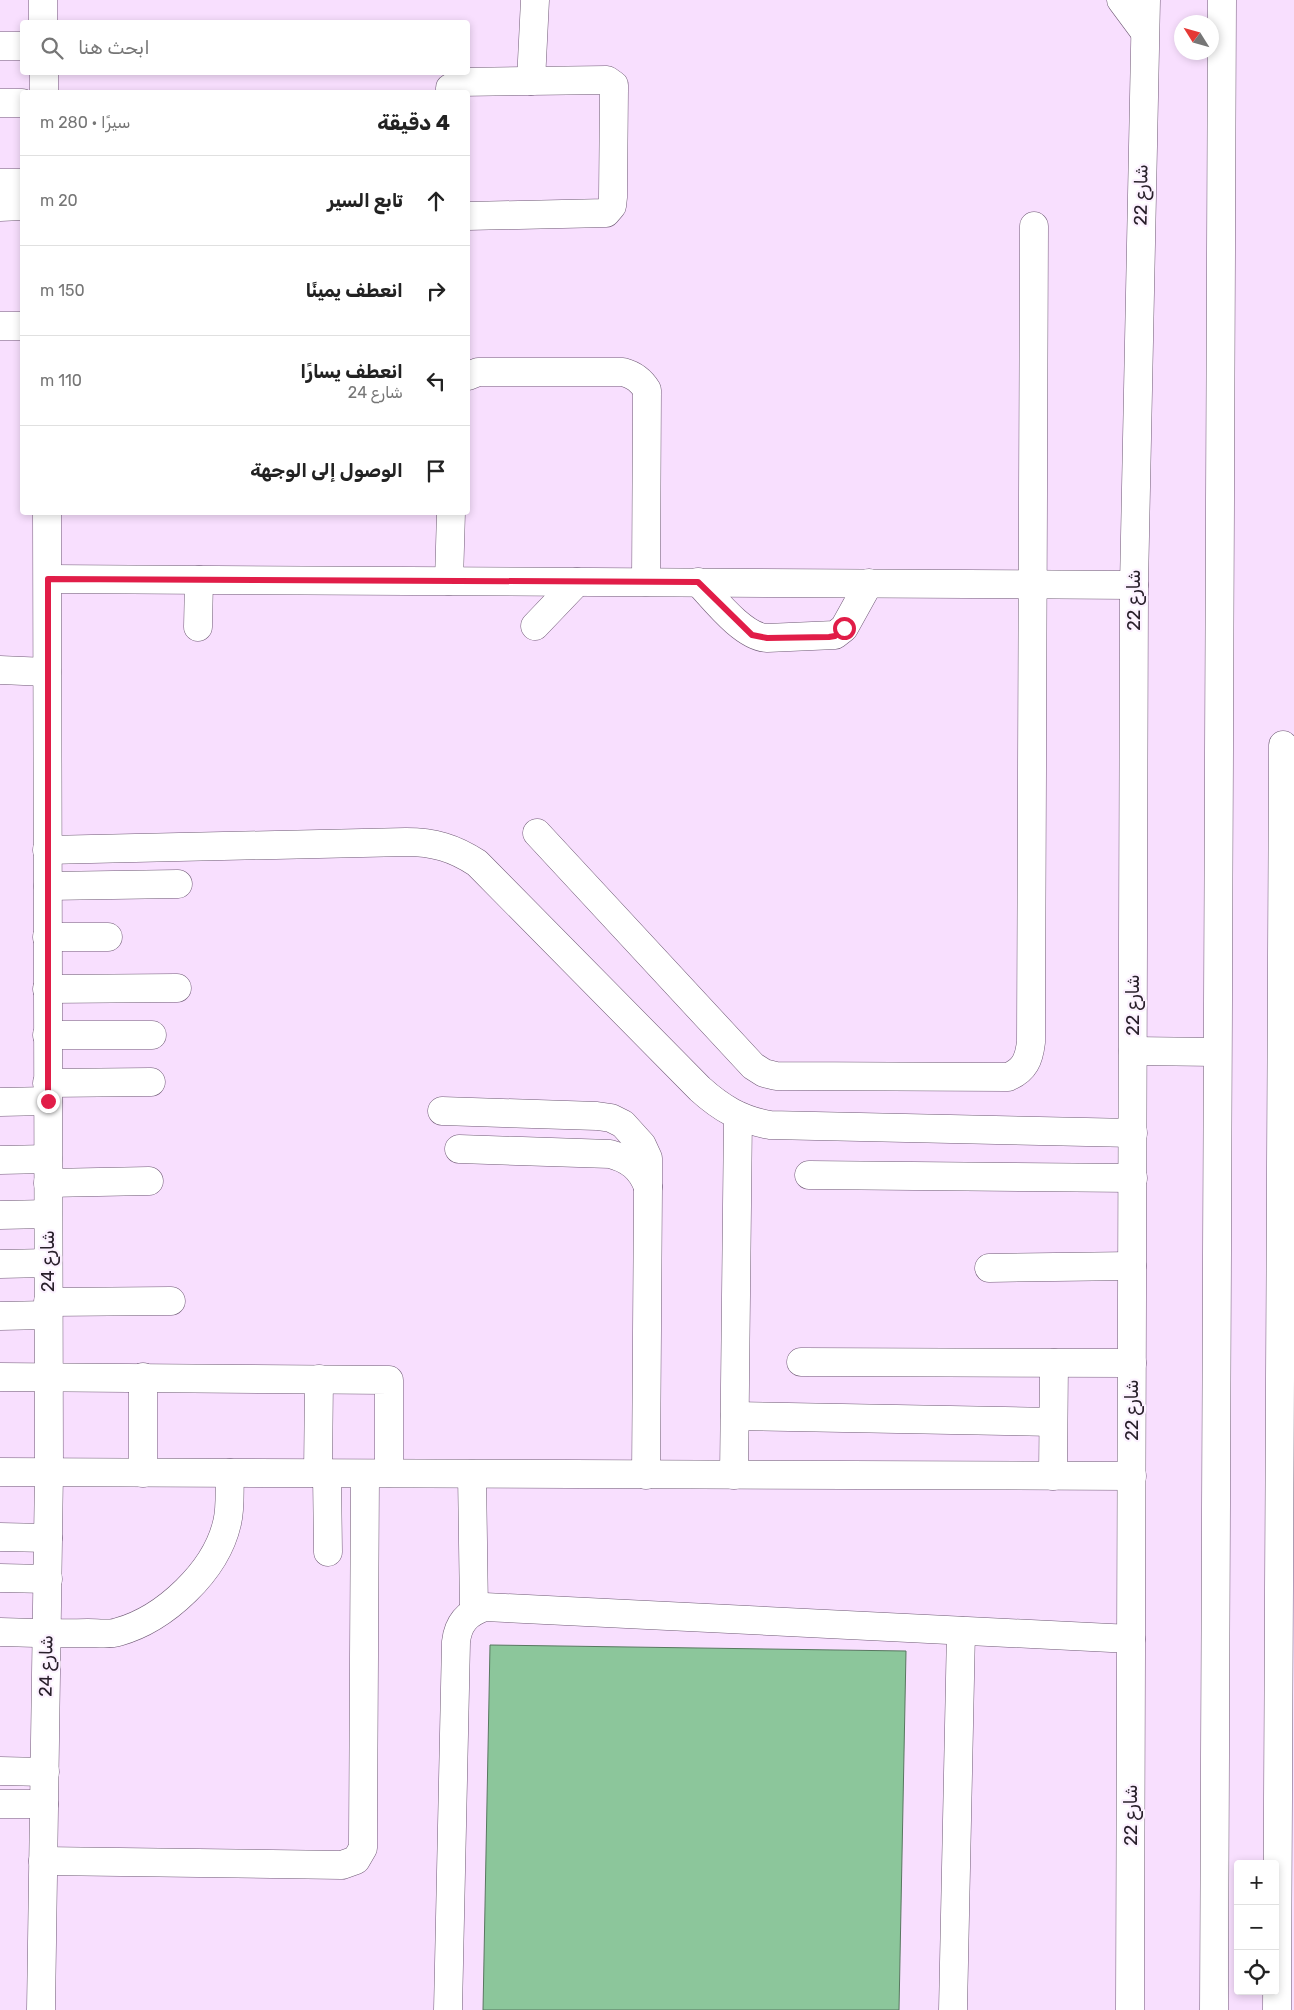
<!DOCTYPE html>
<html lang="ar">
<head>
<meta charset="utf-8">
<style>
  body { margin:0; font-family:Rubik,"Noto Sans Arabic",sans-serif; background:#f2f2f2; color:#222; direction:rtl }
  .controls { position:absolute; right:15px; bottom:15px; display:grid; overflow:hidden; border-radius:5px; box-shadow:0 2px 8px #0003 }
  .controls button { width:45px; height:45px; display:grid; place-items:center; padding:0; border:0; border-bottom:1px solid #e0e0e0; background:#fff; color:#222; font:25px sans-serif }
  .compass { position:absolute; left:1174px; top:15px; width:45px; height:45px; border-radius:50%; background:#fff; box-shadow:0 2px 8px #0003; rotate:307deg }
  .stop { position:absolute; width:15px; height:15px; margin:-11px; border:4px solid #e11d48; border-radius:50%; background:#fff }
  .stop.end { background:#e11d48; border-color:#fff; box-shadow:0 1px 5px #0008 }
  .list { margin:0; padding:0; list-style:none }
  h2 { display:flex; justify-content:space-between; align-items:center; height:65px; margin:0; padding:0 20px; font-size:21px }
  h2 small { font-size:16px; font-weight:400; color:#767676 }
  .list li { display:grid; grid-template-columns:32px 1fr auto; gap:15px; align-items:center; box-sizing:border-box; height:90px; padding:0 20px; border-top:1px solid #e0e0e0 }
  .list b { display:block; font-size:19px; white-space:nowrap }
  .list p { margin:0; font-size:16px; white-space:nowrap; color:#767676 }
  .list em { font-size:16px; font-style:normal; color:#767676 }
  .icon { flex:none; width:28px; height:28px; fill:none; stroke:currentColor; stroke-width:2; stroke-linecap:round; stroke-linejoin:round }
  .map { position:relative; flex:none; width:1294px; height:2010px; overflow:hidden; direction:ltr }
  .search { position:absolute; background:#fff; box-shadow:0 2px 8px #0003; left:20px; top:20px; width:450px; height:55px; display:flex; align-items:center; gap:12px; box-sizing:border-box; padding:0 18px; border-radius:5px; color:#767676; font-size:19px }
  .panel { position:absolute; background:#fff; box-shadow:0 2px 8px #0003; left:20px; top:90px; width:450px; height:425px; border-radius:5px; direction:rtl }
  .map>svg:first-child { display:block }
  .building { fill:#8cc69b; stroke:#587760 }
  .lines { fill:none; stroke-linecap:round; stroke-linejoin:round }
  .minor-casing { stroke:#6f5a75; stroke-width:29 }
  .minor { stroke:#fff; stroke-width:28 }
  .route { stroke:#e11d48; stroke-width:6 }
  .labels { text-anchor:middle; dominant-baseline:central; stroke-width:4.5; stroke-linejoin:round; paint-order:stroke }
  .street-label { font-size:18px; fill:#29202b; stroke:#fcf2ff }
</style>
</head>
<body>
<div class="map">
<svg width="1294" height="2010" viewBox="0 0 1294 2010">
  <rect width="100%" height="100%" fill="#f8dffe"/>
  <path class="building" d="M490,1645L906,1651L899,2010H483Z"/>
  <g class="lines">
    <defs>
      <g id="minor">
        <path d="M43,0V22"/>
        <path d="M1121,0L1144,31"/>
        <path d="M0,46H22"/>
        <path d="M44,72V92"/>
        <path d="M531,81L535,0"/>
        <path d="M450,92V88L460,82L607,80L614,85V89L613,197L612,206L606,213L468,216"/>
        <path d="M0,103H22"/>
        <path d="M0,183H22"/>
        <path d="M0,207L22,206"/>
        <path d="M0,326H22"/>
        <path d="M468,376L478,372H623C634,375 641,380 647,390L646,582"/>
        <path d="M48,579L1134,585"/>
        <path d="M449,581L451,512"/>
        <path d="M698,582C714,599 743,637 767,638L835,635L844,628L869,583"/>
        <path d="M535,626L577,582"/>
        <path d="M198,627L199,580"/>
        <path d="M0,670L47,672"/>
        <path d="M537,833L753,1066L764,1073L776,1076L1008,1077C1025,1070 1029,1059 1031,1042L1034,226"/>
        <path d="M47,850L406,842C434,842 454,848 477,863L700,1089C721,1108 741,1120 770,1125L1133,1133"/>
        <path d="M48,886L178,884"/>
        <path d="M47,937H108"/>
        <path d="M47,989L177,988"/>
        <path d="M47,1035H152"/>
        <path d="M1133,1051L1217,1052"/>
        <path d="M47,1083L151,1082"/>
        <path d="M0,1102L48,1101"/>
        <path d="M442,1111L597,1116L611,1118L623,1124L642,1145L648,1158V1187L646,1475"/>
        <path d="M459,1149L610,1154C629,1159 641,1168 648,1187"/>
        <path d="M0,1160L48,1159"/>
        <path d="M809,1175L1133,1178"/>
        <path d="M48,1183L149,1181"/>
        <path d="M0,1215L48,1214"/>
        <path d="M0,1264L48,1263"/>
        <path d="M989,1268L1132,1266"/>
        <path d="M48,1302L171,1301"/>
        <path d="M0,1316L48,1315"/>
        <path d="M801,1362L1132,1363"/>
        <path d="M0,1377L389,1380V1473"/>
        <path d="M143,1377V1473"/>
        <path d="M735,1416L1053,1422"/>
        <path d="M0,1472L1132,1476"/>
        <path d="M318,1474L319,1379"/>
        <path d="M327,1474L328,1552"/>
        <path d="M472,1474L474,1611"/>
        <path d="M734,1475L738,1116"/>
        <path d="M1053,1476L1054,1363"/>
        <path d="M0,1537L48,1538"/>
        <path d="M0,1578L48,1579"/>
        <path d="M0,1632C29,1633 58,1634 88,1633C97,1633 109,1635 118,1632C165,1619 216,1571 227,1523C231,1508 229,1489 230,1473"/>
        <path d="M0,1771L45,1772"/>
        <path d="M0,1804H44"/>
        <path d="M43,1861L342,1865L356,1860L363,1848V1841L365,1474"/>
        <path d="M41,2010L49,1472L47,512"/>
        <path d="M448,2010L456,1642C458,1623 467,1613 485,1607L1131,1639"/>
        <path d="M953,2010L961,1631"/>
        <path d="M1130,2010L1134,585L1146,0"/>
        <path d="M1214,2010L1222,0"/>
        <path d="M1277,2010L1283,745"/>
      </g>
    </defs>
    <use href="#minor" class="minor-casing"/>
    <use href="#minor" class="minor"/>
  </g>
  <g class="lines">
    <path class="route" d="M48,1101V579L698,582L752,635L767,638L829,637L835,636L844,628"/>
  </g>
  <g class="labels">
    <g class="street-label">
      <text transform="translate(1141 195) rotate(-89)">شارع 22</text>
      <text transform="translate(1134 600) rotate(-90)">شارع 22</text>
      <text transform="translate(1133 1005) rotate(-90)">شارع 22</text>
      <text transform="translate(48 1261) rotate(-90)">شارع 24</text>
      <text transform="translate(1132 1410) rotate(-90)">شارع 22</text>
      <text transform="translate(46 1666) rotate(-89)">شارع 24</text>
      <text transform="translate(1131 1815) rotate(-90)">شارع 22</text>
    </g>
  </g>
</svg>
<div class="controls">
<button>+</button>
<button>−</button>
<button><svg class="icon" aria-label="locate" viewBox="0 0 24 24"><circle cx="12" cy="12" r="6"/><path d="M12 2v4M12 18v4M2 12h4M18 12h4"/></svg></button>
</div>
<svg class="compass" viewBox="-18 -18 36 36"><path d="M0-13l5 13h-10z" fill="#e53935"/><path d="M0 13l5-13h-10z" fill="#767676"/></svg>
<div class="stop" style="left:844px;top:628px"></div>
<div class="stop end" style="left:48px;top:1101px"></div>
<div class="search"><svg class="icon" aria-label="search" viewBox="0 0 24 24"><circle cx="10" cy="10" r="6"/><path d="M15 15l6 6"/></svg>ابحث هنا</div>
<section class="panel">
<h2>4 دقيقة<small>سيرًا · 280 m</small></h2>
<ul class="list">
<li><svg class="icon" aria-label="ahead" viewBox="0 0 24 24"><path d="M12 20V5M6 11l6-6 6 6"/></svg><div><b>تابع السير</b></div><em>20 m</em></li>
<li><svg class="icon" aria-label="right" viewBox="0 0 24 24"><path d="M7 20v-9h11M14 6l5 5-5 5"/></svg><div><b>انعطف يمينًا</b></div><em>150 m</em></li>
<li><svg class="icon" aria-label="left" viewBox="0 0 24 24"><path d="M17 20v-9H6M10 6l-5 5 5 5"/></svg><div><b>انعطف يسارًا</b><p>شارع 24</p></div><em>110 m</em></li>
<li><svg class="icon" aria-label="arrive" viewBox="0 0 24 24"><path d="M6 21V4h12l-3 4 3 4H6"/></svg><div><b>الوصول إلى الوجهة</b></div></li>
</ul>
</section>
</div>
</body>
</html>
